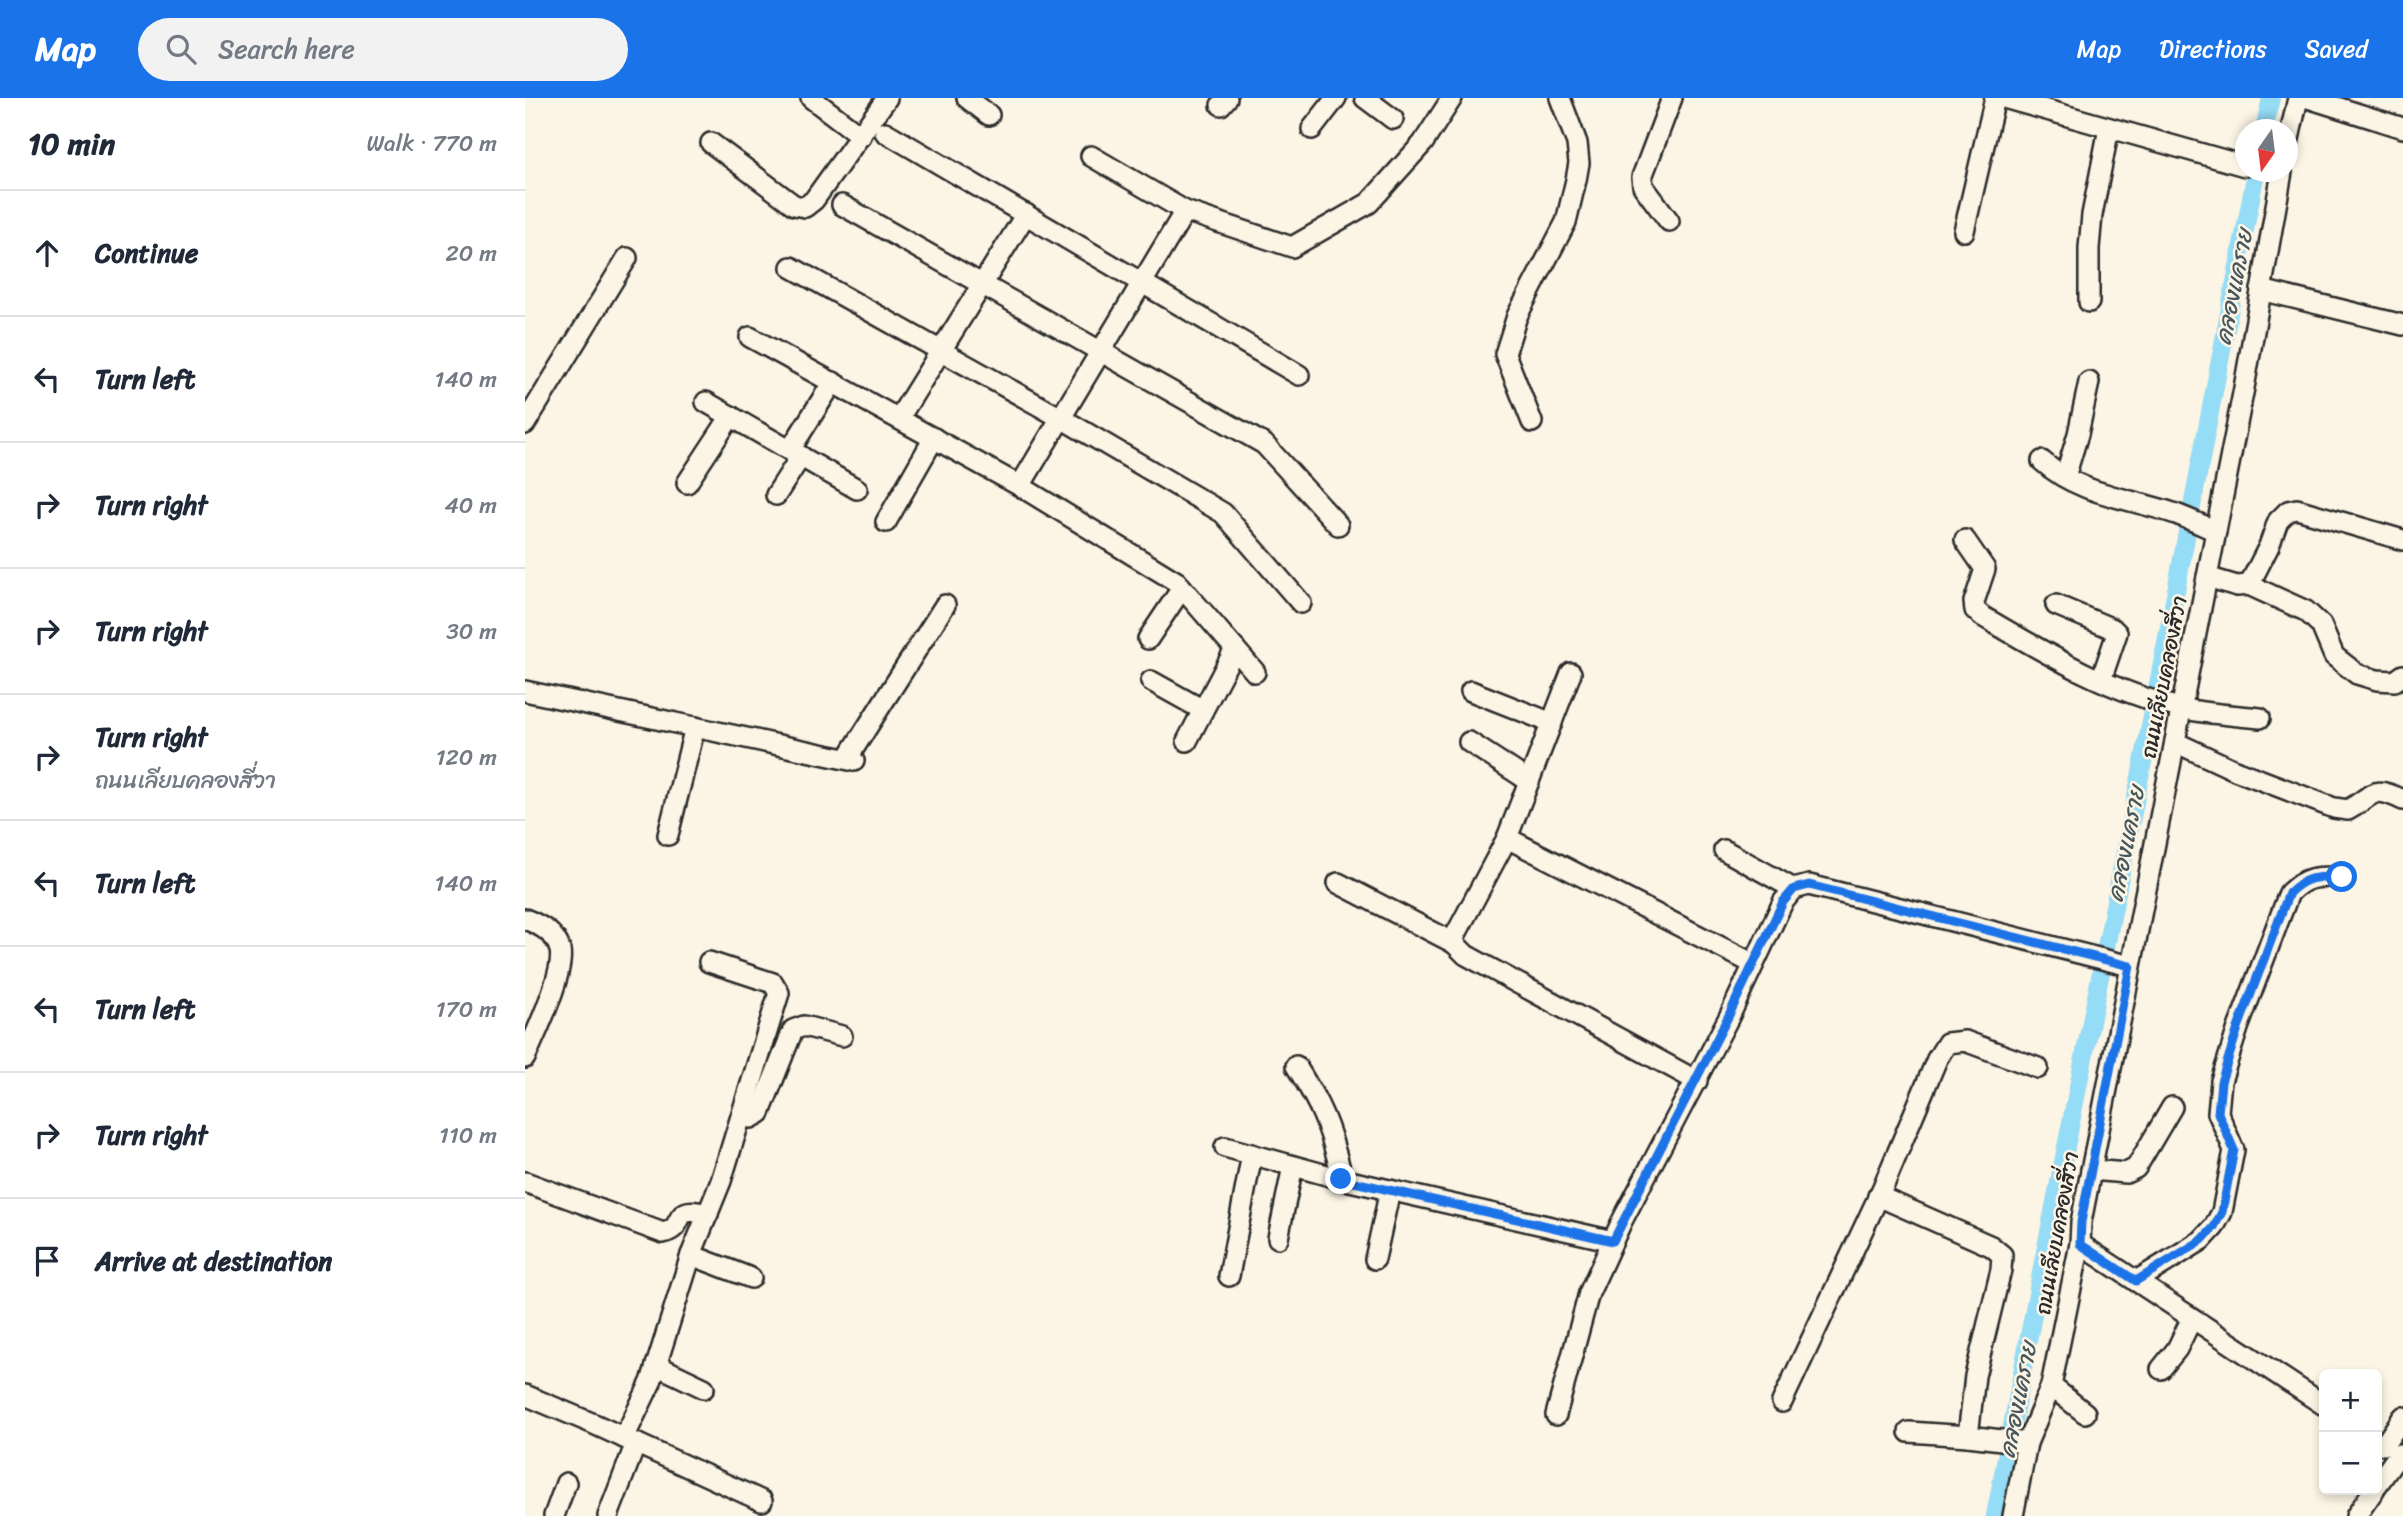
<!DOCTYPE html>
<html lang="en">
<head>
<meta charset="utf-8">
<style>
  body { margin:0; font-family:Sriracha,"Playpen Sans Thai",sans-serif; background:#f2f2f3; color:#1f2937 }
  .controls { position:absolute; right:21px; bottom:21px; display:grid; overflow:hidden; border-radius:10px; box-shadow:0 4px 10px #0003 }
  .controls button { width:63px; height:63px; display:grid; place-items:center; padding:0; border:0; border-bottom:2px solid #e0e1e3; background:#fff; color:#1f2937; font:35px sans-serif }
  .compass { position:absolute; left:1710px; top:21px; width:63px; height:63px; border-radius:50%; background:#fff; box-shadow:0 4px 10px #0003; rotate:194deg }
  .stop { position:absolute; width:21px; height:21px; margin:-16px; border:5px solid #1a73e8; border-radius:50%; background:#fff }
  .stop.end { background:#1a73e8; border-color:#fff; box-shadow:0 2px 7px #0008 }
  .list { margin:0; padding:0; list-style:none }
  h2 { display:flex; justify-content:space-between; align-items:center; height:91px; margin:0; padding:0 28px; font-size:30px }
  h2 small { font-size:23px; font-weight:400; color:#747a83 }
  .list li { display:grid; grid-template-columns:46px 1fr auto; gap:21px; align-items:center; box-sizing:border-box; height:126px; padding:0 28px; border-top:2px solid #e0e1e3 }
  .list b { display:block; font-size:26px; white-space:nowrap }
  .list p { margin:0; font-size:23px; white-space:nowrap; color:#747a83 }
  .list em { font-size:23px; font-style:normal; color:#747a83 }
  .icon { flex:none; width:38px; height:38px; fill:none; stroke:currentColor; stroke-width:2; stroke-linecap:round; stroke-linejoin:round }
  .map { position:relative; flex:none; width:1878px; height:1418px; overflow:hidden }
  header { display:flex; align-items:center; gap:42px; box-sizing:border-box; height:98px; padding:0 35px; background:#1a73e8; color:#fff }
  header strong { font-size:33px }
  nav { display:flex; gap:38px; margin-inline-start:auto; font-size:24px }
  .search { width:490px; height:63px; background:#f2f2f3; display:flex; align-items:center; gap:18px; box-sizing:border-box; padding:0 24px; border-radius:38px; color:#747a83; font-size:26px }
  main { display:flex }
  aside { flex:1; background:#fff }
  .map>svg:first-child { display:block }
  .lines { fill:none; stroke-linecap:round; stroke-linejoin:round }
  .canal { stroke:#95dcf6; stroke-width:18 }
  .minor-casing { stroke:#2b2b2b; stroke-width:24 }
  .minor { stroke:#fcf5e5; stroke-width:19 }
  .route { stroke:#1a73e8; stroke-width:9 }
  .labels { text-anchor:middle; dominant-baseline:central; stroke-width:5; stroke-linejoin:round; paint-order:stroke }
  .street-label { font-size:21px; fill:#2b2b2b; stroke:#fcf5e5 }
  .water-label { font-size:23px; font-style:italic; fill:#46575e; stroke:#fcf5e5 }
</style>
</head>
<body>
<header>
<strong>Map</strong>
<div class="search"><svg class="icon" aria-label="search" viewBox="0 0 24 24"><circle cx="10" cy="10" r="6"/><path d="M15 15l6 6"/></svg>Search here</div>
<nav><a>Map</a><a>Directions</a><a>Saved</a></nav>
</header>
<main>
<aside>
<h2>10 min<small>Walk · 770 m</small></h2>
<ul class="list">
<li><svg class="icon" aria-label="ahead" viewBox="0 0 24 24"><path d="M12 20V5M6 11l6-6 6 6"/></svg><div><b>Continue</b></div><em>20 m</em></li>
<li><svg class="icon" aria-label="left" viewBox="0 0 24 24"><path d="M17 20v-9H6M10 6l-5 5 5 5"/></svg><div><b>Turn left</b></div><em>140 m</em></li>
<li><svg class="icon" aria-label="right" viewBox="0 0 24 24"><path d="M7 20v-9h11M14 6l5 5-5 5"/></svg><div><b>Turn right</b></div><em>40 m</em></li>
<li><svg class="icon" aria-label="right" viewBox="0 0 24 24"><path d="M7 20v-9h11M14 6l5 5-5 5"/></svg><div><b>Turn right</b></div><em>30 m</em></li>
<li><svg class="icon" aria-label="right" viewBox="0 0 24 24"><path d="M7 20v-9h11M14 6l5 5-5 5"/></svg><div><b>Turn right</b><p>ถนนเลียบคลองสี่วา</p></div><em>120 m</em></li>
<li><svg class="icon" aria-label="left" viewBox="0 0 24 24"><path d="M17 20v-9H6M10 6l-5 5 5 5"/></svg><div><b>Turn left</b></div><em>140 m</em></li>
<li><svg class="icon" aria-label="left" viewBox="0 0 24 24"><path d="M17 20v-9H6M10 6l-5 5 5 5"/></svg><div><b>Turn left</b></div><em>170 m</em></li>
<li><svg class="icon" aria-label="right" viewBox="0 0 24 24"><path d="M7 20v-9h11M14 6l5 5-5 5"/></svg><div><b>Turn right</b></div><em>110 m</em></li>
<li><svg class="icon" aria-label="arrive" viewBox="0 0 24 24"><path d="M6 21V4h12l-3 4 3 4H6"/></svg><div><b>Arrive at destination</b></div></li>
</ul>
</aside>
<div class="map">
<svg width="1878" height="1418" viewBox="0 0 1878 1418">
  <rect width="100%" height="100%" fill="#fcf5e5"/>
  <filter id="ink" filterUnits="userSpaceOnUse"><feTurbulence type="fractalNoise" baseFrequency=".0143" numOctaves="2"/><feDisplacementMap in="SourceGraphic" scale="14" xChannelSelector="R" yChannelSelector="G"/><feConvolveMatrix kernelMatrix="1 2 1 2 8 2 1 2 1" color-interpolation-filters="sRGB"/></filter>
  <g filter="url(#ink)">
    <g class="lines">
      <g class="canal">
        <path d="M1739,32L1746,0"/>
        <path d="M1470,1418L1518,1164L1620,654L1731,74"/>
      </g>
      <defs>
        <g id="minor">
          <path d="M286,0L336,38"/>
          <path d="M442,0L464,17"/>
          <path d="M840,0L868,21"/>
          <path d="M1479,0L1720,68"/>
          <path d="M1783,0L1878,30"/>
          <path d="M696,7L702,0"/>
          <path d="M787,31L811,0"/>
          <path d="M360,34L774,277"/>
          <path d="M186,45L269,107L280,109L289,102L362,0"/>
          <path d="M1762,50L1773,0"/>
          <path d="M566,58L660,113"/>
          <path d="M317,107L739,346L813,427"/>
          <path d="M1144,123L1118,88L1117,79L1147,0"/>
          <path d="M1439,133L1470,0"/>
          <path d="M266,169L536,320L698,415L776,505"/>
          <path d="M1736,192L1878,227"/>
          <path d="M1564,204V150L1567,117L1584,30"/>
          <path d="M225,239L495,388L652,484L730,574"/>
          <path d="M181,304L332,391"/>
          <path d="M374,320L501,116"/>
          <path d="M1007,324L980,256L992,218L1041,124L1051,82L1054,65L1052,45L1035,0"/>
          <path d="M0,326L102,160"/>
          <path d="M265,352L308,284"/>
          <path d="M1517,363C1554,397 1605,400 1651,416C1664,421 1677,427 1691,433"/>
          <path d="M1540,379L1553,336L1564,284"/>
          <path d="M162,385L206,318"/>
          <path d="M495,388L660,113L767,149L844,105L898,45L927,0"/>
          <path d="M251,397L276,358"/>
          <path d="M361,424L409,340"/>
          <path d="M1440,442L1460,471L1449,504L1450,512L1457,518C1520,555 1584,594 1656,610C1681,616 1709,617 1735,620"/>
          <path d="M1682,479L1712,488L1724,487L1744,448L1753,423L1763,413L1772,411L1878,442"/>
          <path d="M1724,487L1781,513L1796,527L1809,558L1832,576L1852,582L1870,583L1878,577"/>
          <path d="M1531,507L1588,531L1592,535L1576,582"/>
          <path d="M623,541L657,490"/>
          <path d="M1046,575L982,740L930,838L929,845L941,857L1172,983"/>
          <path d="M626,583L678,612"/>
          <path d="M0,593L329,663"/>
          <path d="M946,593L1027,625"/>
          <path d="M662,643L710,551"/>
          <path d="M944,644L1004,683"/>
          <path d="M1650,644L1710,672L1809,710L1823,712C1850,697 1846,686 1878,702"/>
          <path d="M322,661L420,507"/>
          <path d="M143,737L170,629"/>
          <path d="M982,740L1227,865"/>
          <path d="M1199,752L1269,791"/>
          <path d="M813,785L929,845"/>
          <path d="M0,821C15,827 31,835 35,852C40,875 10,937 0,960"/>
          <path d="M771,968C788,995 801,1018 809,1049C812,1060 816,1070 816,1081"/>
          <path d="M217,1017L226,1020L235,1015L268,932L279,928L317,938"/>
          <path d="M700,1049L816,1081L1088,1143"/>
          <path d="M1566,1072L1601,1075L1611,1070L1647,1009"/>
          <path d="M0,1084L138,1135C164,1129 143,1106 183,1116"/>
          <path d="M1353,1098L1466,1148L1477,1157L1476,1172L1450,1278L1443,1338L1502,1345"/>
          <path d="M753,1140L768,1068"/>
          <path d="M1555,1146L1799,1307"/>
          <path d="M166,1157L226,1180"/>
          <path d="M850,1161L865,1092"/>
          <path d="M704,1178L727,1056"/>
          <path d="M1611,1183L1677,1142L1689,1129L1697,1114L1709,1052L1693,1015L1696,983L1713,930L1764,795C1782,777 1793,779 1817,779"/>
          <path d="M131,1267L179,1290"/>
          <path d="M1636,1271L1652,1251L1667,1220"/>
          <path d="M1526,1288L1560,1315"/>
          <path d="M0,1297L69,1326L237,1403"/>
          <path d="M1257,1304L1358,1089L1412,961L1422,945L1440,943L1513,970"/>
          <path d="M1031,1317L1064,1195L1097,1123L1204,919L1258,804L1269,791L1284,787L1605,868"/>
          <path d="M1384,1334L1443,1338"/>
          <path d="M99,1340L126,1284L166,1157L196,1083L254,895L248,885L184,864"/>
          <path d="M1859,1347L1878,1319"/>
          <path d="M1852,1387L1874,1356"/>
          <path d="M29,1418L41,1385"/>
          <path d="M83,1418L111,1345"/>
          <path d="M1488,1418L1502,1345L1526,1288L1555,1146L1556,1124L1719,290L1757,74"/>
          <path d="M1831,1418L1849,1392"/>
        </g>
      </defs>
      <use href="#minor" class="minor-casing"/>
      <use href="#minor" class="minor"/>
    </g>
  </g>
  <g class="lines" filter="url(#ink)">
    <path class="route" d="M816,1081L1088,1143L1203,919L1258,804L1269,791L1284,787L1605,868L1556,1124L1555,1146L1611,1183L1677,1142L1689,1129L1697,1114L1709,1052L1693,1015L1696,984L1713,930L1764,795C1782,777 1793,779 1817,779"/>
  </g>
  <g class="labels">
    <g class="street-label">
      <text transform="translate(1639 579) rotate(-79)">ถนนเลียบคลองสี่วา</text>
      <text transform="translate(1532 1135) rotate(-80)">ถนนเลียบคลองสี่วา</text>
    </g>
    <g class="water-label">
      <text transform="translate(1709 189) rotate(-79)">คลองเเคราย</text>
      <text transform="translate(1601 746) rotate(-79)">คลองเเคราย</text>
      <text transform="translate(1493 1302) rotate(-79)">คลองเเคราย</text>
    </g>
  </g>
</svg>
<div class="controls">
<button>+</button>
<button>−</button>
</div>
<svg class="compass" viewBox="-18 -18 36 36"><path d="M0-13l5 13h-10z" fill="#e53935"/><path d="M0 13l5-13h-10z" fill="#747a83"/></svg>
<div class="stop" style="left:1817px;top:779px"></div>
<div class="stop end" style="left:816px;top:1081px"></div>
</div>
</main>
</body>
</html>
